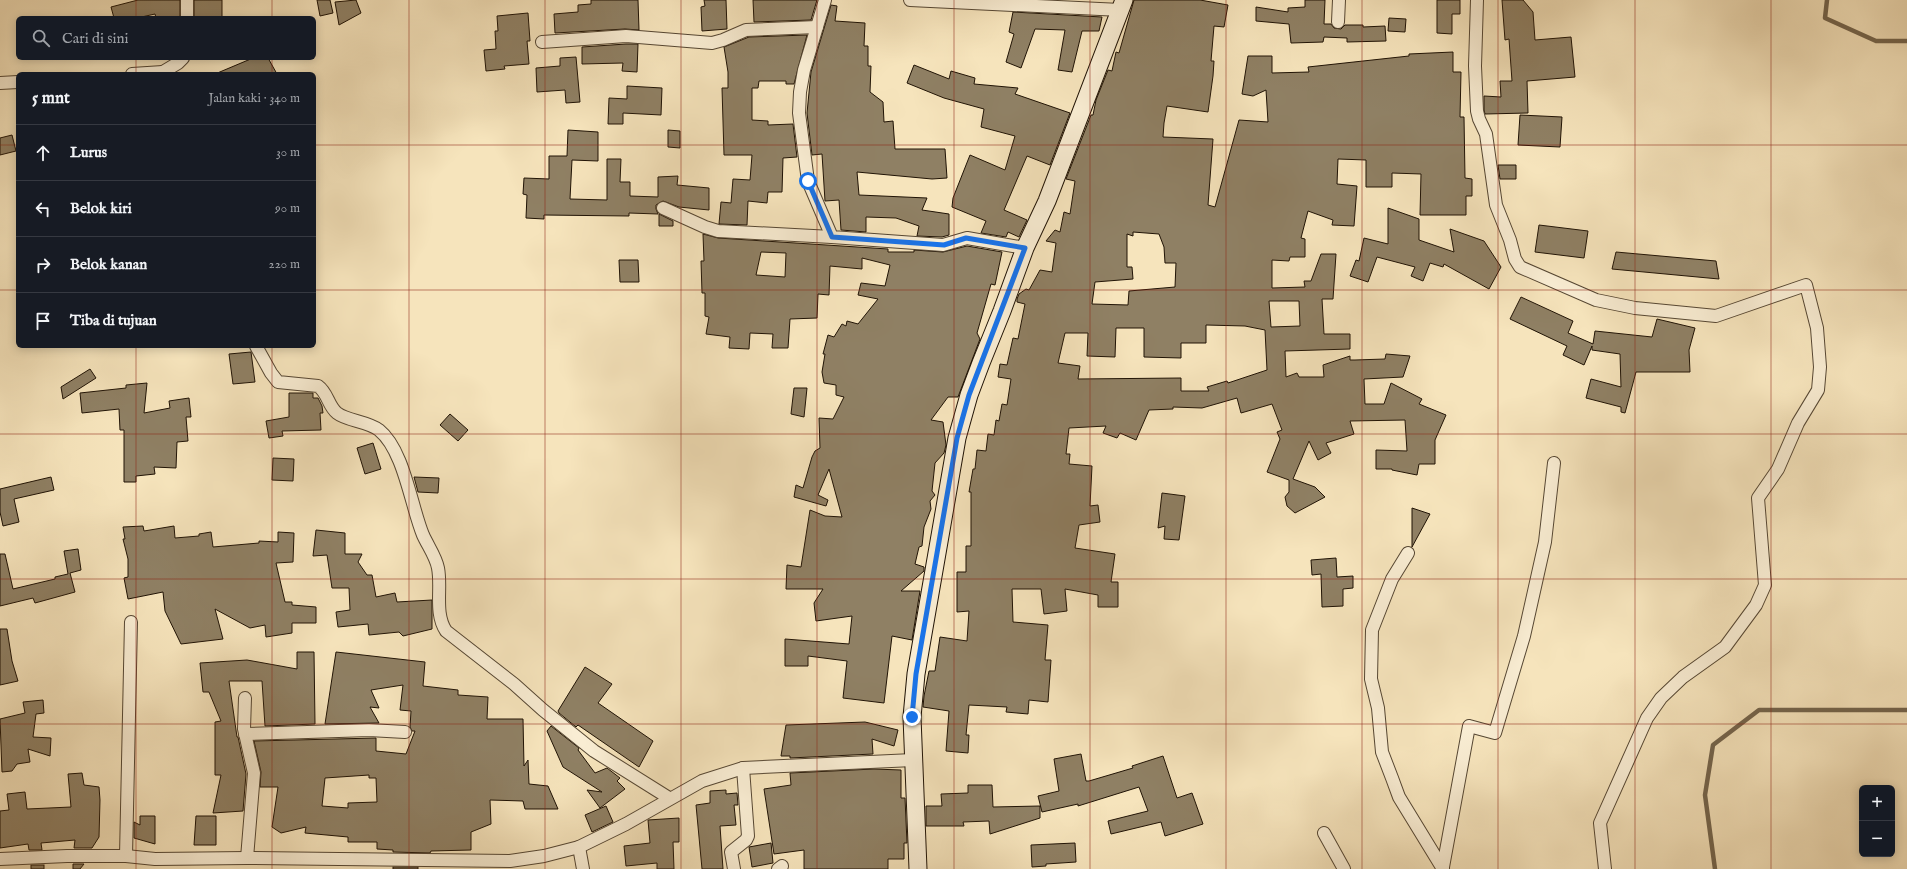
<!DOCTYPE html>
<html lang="id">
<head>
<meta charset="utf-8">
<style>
  body { margin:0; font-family:"IM FELL English",serif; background:#20242c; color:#f1f3f6 }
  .controls { position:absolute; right:12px; bottom:12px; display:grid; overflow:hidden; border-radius:6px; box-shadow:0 2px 10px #0003 }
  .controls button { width:36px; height:36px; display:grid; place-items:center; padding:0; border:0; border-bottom:1px solid #363941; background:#171b24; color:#f1f3f6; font:20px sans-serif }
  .stop { position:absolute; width:12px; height:12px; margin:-9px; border:3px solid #1a73e8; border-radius:50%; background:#fff }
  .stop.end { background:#1a73e8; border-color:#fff; box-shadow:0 1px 4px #0008 }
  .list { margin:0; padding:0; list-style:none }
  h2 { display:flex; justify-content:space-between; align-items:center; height:52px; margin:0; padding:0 16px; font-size:17px }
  h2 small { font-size:13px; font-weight:400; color:#9ea1a6 }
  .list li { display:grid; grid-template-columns:26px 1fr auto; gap:12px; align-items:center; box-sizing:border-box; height:56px; padding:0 16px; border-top:1px solid #363941 }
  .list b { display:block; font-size:15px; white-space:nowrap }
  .list em { font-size:13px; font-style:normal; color:#9ea1a6 }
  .icon { flex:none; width:22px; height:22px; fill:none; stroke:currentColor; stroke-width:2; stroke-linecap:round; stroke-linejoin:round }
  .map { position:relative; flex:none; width:1907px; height:869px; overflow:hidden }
  .search { position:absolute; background:#171b24; box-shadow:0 2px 10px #0003; left:16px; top:16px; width:300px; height:44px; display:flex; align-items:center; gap:10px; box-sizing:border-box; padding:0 14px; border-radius:6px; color:#9ea1a6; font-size:15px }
  .panel { position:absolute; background:#171b24; box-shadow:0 2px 10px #0003; left:16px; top:72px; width:300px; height:276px; border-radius:6px }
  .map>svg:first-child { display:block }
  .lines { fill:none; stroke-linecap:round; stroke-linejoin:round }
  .stream { stroke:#75664e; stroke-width:4.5 }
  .building { fill:#8f8064; stroke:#201305; fill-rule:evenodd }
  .minor-casing { stroke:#564733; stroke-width:14 }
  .secondary-casing { stroke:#201305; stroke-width:19 }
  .minor { stroke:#f9edd3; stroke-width:12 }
  .secondary { stroke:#f9edd3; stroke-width:17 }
  .route { stroke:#1a73e8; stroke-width:5 }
  .grid { fill:none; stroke:#8f2418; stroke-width:1; stroke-opacity:0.55 }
</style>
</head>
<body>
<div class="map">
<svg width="1907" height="869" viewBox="0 0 1907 869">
  <rect width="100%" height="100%" fill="#f6e4bc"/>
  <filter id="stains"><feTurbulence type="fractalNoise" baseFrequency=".005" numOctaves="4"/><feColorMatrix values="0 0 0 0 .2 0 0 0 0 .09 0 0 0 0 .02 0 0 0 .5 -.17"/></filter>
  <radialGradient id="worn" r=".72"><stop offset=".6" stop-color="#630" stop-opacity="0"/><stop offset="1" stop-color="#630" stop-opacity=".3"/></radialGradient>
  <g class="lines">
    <g class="stream">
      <path d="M1827,0L1825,18L1876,41H1907"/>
      <path d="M1715,869L1705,795L1713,745L1759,710H1907"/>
    </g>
  </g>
  <g class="building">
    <path d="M138,0H180V18H156L155,14L137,18H114L111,7Z"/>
    <rect x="194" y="0" width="28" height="18"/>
    <path d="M317,0H330L333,13L320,16Z"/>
    <path d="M356,0L361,13L339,25L335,2Z"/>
    <path d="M591,0H638L639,30L625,29L555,33L554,14L578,12V5L591,4Z"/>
    <path d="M704,0H726L727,29L702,31L701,7L705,6Z"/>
    <path d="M753,0H817L811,20L754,22Z"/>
    <path d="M1134,0H1200L1228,5L1224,27L1214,26L1211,61H1214L1213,76L1208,112L1167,106L1164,123L1163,137L1213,139L1208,205L1215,207L1239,120L1268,122L1266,90L1253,96L1242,94L1248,56H1272V73L1309,72L1308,67L1409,56V54L1453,52V72H1461L1460,117H1464L1465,178L1472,179V196H1466V215H1420L1421,174L1392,173V187H1366V160L1338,159L1337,184L1357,186L1354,226L1332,225L1333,220L1308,211L1301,238L1305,239V257H1290L1289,261L1272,260V288L1305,287L1304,281H1311L1321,254H1336L1333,299H1322L1324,334H1350V349L1285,351L1286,377L1297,373L1299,377H1324L1323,365L1350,356V360H1355L1385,359L1386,354L1410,356L1403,377L1364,379L1365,404H1384L1391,383L1422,399L1419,404L1446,415L1435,440V464H1419L1417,475L1392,470V469H1376V450L1407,451L1405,420L1350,421L1354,434L1326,443L1331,453L1318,460L1309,441L1293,479L1315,487L1325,497L1295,513L1287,506L1285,497L1289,492V480L1267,472L1280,439L1277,432L1282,430L1272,404L1241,413L1237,398L1202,408L1173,407V409L1149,410L1136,440L1120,433L1117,438L1103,433L1106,426L1069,428L1066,454H1070L1069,464L1092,466L1090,506L1098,505L1100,522L1079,525L1075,548L1115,554L1111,582H1118V607H1098V595L1065,589L1067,611L1044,614L1041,589H1012L1013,622L1048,625L1045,660H1051L1048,702L1029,700L1028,714L1006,712L1007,707L969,705L966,735H969L968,753L946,751L949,711L923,707L924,696L929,671H935L940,637L967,641L969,611L957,612V572H966V546H971V492H969L973,469H975L977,450L986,451L988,434L994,435L996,420L999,421L1002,404L1007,405L1011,379L998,377L1000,364L1007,365L1013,338L1018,339L1025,304L1017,302V299L1019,294L1026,289L1029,290L1040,270L1052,272L1056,243L1046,241L1055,230L1060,232L1064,212L1070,214L1075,181L1066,179L1091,115H1093L1096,100L1108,70L1112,71L1116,52L1119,53ZM1133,232L1159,234L1164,247L1165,263H1176L1175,287L1129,291L1128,305L1092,304L1095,282L1133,279L1132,267H1127V234L1133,236ZM1269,301H1299L1300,326L1271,327ZM1206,325L1245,326L1265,330L1267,370L1228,383L1227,381L1207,387L1209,391H1181V378L1078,379L1080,366L1058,363L1065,333H1088L1087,356L1115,357L1116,328H1144V357L1181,358V343H1206Z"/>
    <path d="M1305,0H1325L1324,24H1331L1334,28L1341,29L1345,25H1363V27L1385,26L1386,41L1347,42V38L1324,37L1323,42L1291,43L1289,24L1256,21V7L1288,12V8L1305,7Z"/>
    <path d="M1437,0H1460V14H1452V34L1437,33Z"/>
    <path d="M1502,0H1523L1533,12L1535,40L1571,37L1575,77L1527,81L1528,113L1485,114L1484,110V96L1501,97L1500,81H1512L1509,39L1505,40Z"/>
    <path d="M831,5L837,6L835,21L865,23L864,46H868V66H871L870,92L883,102L884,122L893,121L895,149H945L947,178L932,179L857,172L859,195L927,198L922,210L949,214V235L942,237L917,236L919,226L896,218L866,217V232L841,230L839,200L825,201L822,154L812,155L807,113L811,72Z"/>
    <path d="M1013,12L1102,17L1099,31H1082L1072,72L1058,70L1065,30L1035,29L1021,68L1006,62L1014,34L1009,32Z"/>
    <path d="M528,13L530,41H527L529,64L504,66L505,69L486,71L484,50L496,49L495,31H498L497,16Z"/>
    <path d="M1389,18L1406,19L1405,32L1388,31Z"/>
    <path d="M807,35L794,84H786V81H759L758,88H752V120L768,121V125L793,124L797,157L783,158L782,192H768L767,203L748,201L747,225L719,224L721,202L731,203L733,179L750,180L752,155H724L722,88H728V72L724,47L749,37Z"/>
    <path d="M626,44H638L637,72L622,71L623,63L582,64V47Z"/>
    <path d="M576,57L580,102L566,103L565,90L537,92L536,68L560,66V58Z"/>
    <path d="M253,58H268L277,74H215Z"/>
    <path d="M914,65L949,79L951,71L975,78L974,84L1018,88L1015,94L1070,113L1050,165L1027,156L1004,210L1027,220L1019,237L1008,232L1006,237L981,233L986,221L952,207L953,198L970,155L1005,170L1015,136L981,127L984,109L944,98L907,83Z"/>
    <path d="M627,86L662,88L661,115L623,113V124H608L609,98L627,99Z"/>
    <path d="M1520,115L1562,117L1560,147L1518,145Z"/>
    <path d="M568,130L598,132V161L572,160L570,199L607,200V159H621L620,182H630V196L658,197V177L678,176L677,185L709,188V210L679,207L663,201L656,205V209L658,214L629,213V216L544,215V219L526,218L527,195L523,194L524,178L549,179V156H567Z"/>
    <path d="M668,130L680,131V148L668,147Z"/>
    <path d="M12,135L16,151L0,155V138Z"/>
    <path d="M1498,165H1516V179H1500Z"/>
    <path d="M1388,208L1419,219V240L1454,252L1450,229L1484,241L1501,267L1489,289L1444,264L1443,267L1430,263L1423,281L1411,276L1415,267L1377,257L1368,282L1350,276L1356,260L1359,261L1364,238L1388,244Z"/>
    <path d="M659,214L673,221V226H659Z"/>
    <path d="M1539,225L1588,231L1584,258L1535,252Z"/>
    <path d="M703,234L718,238L888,249V252H914V250L943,252L967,246L1002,252L995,285L991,284L977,333L980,339L958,397H948L931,420L943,422L946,445L944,453L935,463L932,491L935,495L930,501L931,509L924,527L922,546L919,547L915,564L924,567V571L901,591H920L912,640L892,636L884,703L843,698L847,661L808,656V666H785V639L849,644L852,616L816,621L814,603L823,589H786L787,565L801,567L810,510L825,516L842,517L829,469L818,495L828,500L826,506L794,497L796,485L803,488L812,457L815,451L820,448L819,418L833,419L844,397L836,395V385L824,383L822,372L825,354H823L828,335L834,337L842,324L846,326L847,321L858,324L878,299L858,295L861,283L885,286L890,265L862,258V269L830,266L829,295L818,294L817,318L790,319L788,348H772L773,334L750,333L749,349L729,348L730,337L706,334L709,317L705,316V293H702L701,261H704ZM761,252L786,253L785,277L756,275Z"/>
    <path d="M1616,252L1716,261L1719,279L1612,269Z"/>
    <path d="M619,260H638L639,282H620Z"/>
    <path d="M1521,297L1573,321L1568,333L1593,344L1595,331L1652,337L1657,319L1695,328L1689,350L1690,372H1636L1625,413L1621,412V407L1586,398L1591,379L1621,387L1620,354L1592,350V346L1584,365L1563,355L1567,346L1510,319Z"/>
    <path d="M251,352L255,382L233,384L229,354Z"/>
    <path d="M90,369L96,378L63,399L61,387Z"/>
    <path d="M147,383L144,413L170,408L169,401L189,398L191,417H186L188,441L177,442L176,468L154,467L155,474L136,476V482H124V430H120L119,409L82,413L80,393L126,388V385Z"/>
    <path d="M794,388H807L804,417L791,414Z"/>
    <path d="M289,393H313V398H318L322,406L323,413H320L321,430L282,431L283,436L269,438L266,421L289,417Z"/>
    <path d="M450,414L468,430L458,441L440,425Z"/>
    <path d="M373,443L381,469L365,474L357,448Z"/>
    <path d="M273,458L294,459L293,481L272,480Z"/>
    <path d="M51,477L54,490L14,499L19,522L3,526L0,512V489Z"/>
    <path d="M414,477L439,478L438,493L418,492Z"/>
    <path d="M1162,493L1185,496L1179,540L1164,539L1165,526L1158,528Z"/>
    <path d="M1412,508L1430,514L1412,547Z"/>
    <path d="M143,526L144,531L174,526L175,538L199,536V534L211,532L213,547L259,543V541L278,542V532L294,533L293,562L276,563L285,602H292V605L316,607V623H292V633L266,637L265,625L250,628L215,609L223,639L181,644L165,611L163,592L128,599L124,578L128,577V559L123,539H125L123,527Z"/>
    <path d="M316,530L345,533V554H362L358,562L367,575H372L376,597L395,593L397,602L432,600V629L403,636L399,632L369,635L368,624L338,627L336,612L350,610L349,588H332L327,555L313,556Z"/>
    <path d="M78,549L81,570L70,573L75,592L35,603L33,598L0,606V554H5L13,589L55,579V577L68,574L64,551Z"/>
    <path d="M1336,558L1337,577L1353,576V588L1343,589V606L1322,607L1321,574L1312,575L1311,560Z"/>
    <path d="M0,629H7L12,661L18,681L0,685Z"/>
    <path d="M297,652H314L315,724L265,726L262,681H229L237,737H238L246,774L243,811L213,813L221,775H215V722L221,721L209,692H203L200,663L247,660L297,669Z"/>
    <path d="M336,652L425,662L423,686L458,690V695L488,697L487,719H523L524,766L528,760L529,784L548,786L558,809H525L523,801L490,800L491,824L471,832V850L431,851L430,853L393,852V850L377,849V842H348V837L305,833L306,827L281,833L272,827L278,787H260L261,772L254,741L376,738V751L406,754L415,731H412L410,727L411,711L400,710L403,685L371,690L379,708L370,707L379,723L325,724ZM369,775V778H376L377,802L348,803V808L322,806L325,778Z"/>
    <path d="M585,667L612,684L598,703L653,741L639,767L578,725L576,727L559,713L558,711Z"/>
    <path d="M43,700L44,713L36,714L33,737L51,738L50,756L28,749L30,762L17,764L12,771L2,772L0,719L25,713L23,702Z"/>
    <path d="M865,722L898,730L894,746L872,739L873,754L790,758V756H781L786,725Z"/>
    <path d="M551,726L579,748L578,750L595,773L607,768L620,778L617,781L625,789L600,808L587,790L602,792L563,767L547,731Z"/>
    <path d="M1081,754L1086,781H1089L1133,768L1132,766L1163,756L1177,798L1192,793L1203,824L1165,836L1161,822L1111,834L1108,821L1148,811L1139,787L1078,806V804L1042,812L1038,796L1059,791L1054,759Z"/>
    <path d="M874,769L901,770V798H905L907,843H904V859H888V869H804V850L774,854L764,789L791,785L790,773Z"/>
    <path d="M82,773L84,785L99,787L100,800L99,837L92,848H74L75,840L41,843L42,850H29L28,844L0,848V811L9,810L7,794L25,792L27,809L71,807L68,774Z"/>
    <path d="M968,785H992L993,807L1040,806V818L990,834L989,821L963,822L964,826H926V806H942L941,794L968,793Z"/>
    <path d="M726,790V794L737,793L738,805H734L736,825L720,826L723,869H702L696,805L710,803V791Z"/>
    <path d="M606,806L613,822L592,832L585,815Z"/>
    <path d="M140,816H155V844L134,838V822L140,825Z"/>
    <path d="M196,816H216V845H194Z"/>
    <path d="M679,818V842H673L674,869H657V863L626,866L624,846L650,843L648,820Z"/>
    <path d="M771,843L773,863L752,867L749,847Z"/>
    <path d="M1075,843L1076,862L1046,864V866L1032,867L1031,845Z"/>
    <path d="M73,864H84L80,869H73Z"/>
    <rect x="31" y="865" width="13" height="4"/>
    <rect x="393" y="867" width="25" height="2"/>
  </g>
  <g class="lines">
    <defs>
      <g id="minor">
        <path d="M825,0L804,70L800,92L799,113L808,181L832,237L943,245L967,238L1025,248"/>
        <path d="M910,0L1121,10"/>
        <path d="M1477,0L1475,66L1477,111L1479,119L1486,134L1496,205L1510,240L1515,259L1520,267L1596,300L1635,308L1716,316L1806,285L1817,328L1820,367L1818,390L1798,423L1778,469L1758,498L1765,585L1756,605L1725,647L1683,677L1661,698L1647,718L1600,823L1605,869"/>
        <path d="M187,18V0"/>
        <path d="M1338,22L1339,0"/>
        <path d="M542,42L626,36L712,43L723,40L746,30L817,27"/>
        <path d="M132,74L163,72"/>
        <path d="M164,74L163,72L178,63L183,58"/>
        <path d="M0,83L18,82"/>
        <path d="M663,208L705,227L718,231L832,237"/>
        <path d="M256,346L271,373L278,382L318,386C328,393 328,406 337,413C347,421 367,421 379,430C404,450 411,506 423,535C428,546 436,557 438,568C442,588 434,613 446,631L514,684L543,710L594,751L669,798"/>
        <path d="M1408,553L1392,579L1372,630L1371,679L1378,708L1382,752L1392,778L1399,797L1443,869"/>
        <path d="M245,698L244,729L254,773L247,858"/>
        <path d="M245,734L369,730L405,732"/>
        <path d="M1324,833L1344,869"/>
        <path d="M579,847L583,869"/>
        <path d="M126,856L131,622"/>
        <path d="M0,859L67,856H126L155,859L247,858L510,861L544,856L579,847L626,824L702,781L743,768L913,760"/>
        <path d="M1443,867L1469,726L1495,733L1524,636L1545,542L1554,463"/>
        <path d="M734,869L731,852L746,840L748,836L743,768"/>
        <path d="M778,869L782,866"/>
      </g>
      <path id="secondary" d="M918,869L912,717L916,674L957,438L969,395L981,363L1002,311L1025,248L1047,201L1124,0"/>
    </defs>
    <use href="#minor" class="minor-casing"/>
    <use href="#secondary" class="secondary-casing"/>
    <use href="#minor" class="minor"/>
    <use href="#secondary" class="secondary"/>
  </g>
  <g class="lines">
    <path class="route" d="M808,181L832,237L944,245L966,238L1025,248L969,395L957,438L916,674L912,717"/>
  </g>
  <path class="grid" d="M136,0V18M272,0V18M409,0V869M545,0V869M681,0V869M817,0V869M954,0V869M1090,0V869M1226,0V869M1362,0V869M1498,0V869M1635,0V869M1771,0V869M136,58V74M272,58V74M0,145H18M314,145H1907M0,290H18M314,290H1907M136,346V869M272,346V869M0,434H1907M0,579H1907M0,724H1907"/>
  <rect width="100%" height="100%" filter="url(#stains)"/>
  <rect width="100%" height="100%" fill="url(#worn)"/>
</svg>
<div class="controls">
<button>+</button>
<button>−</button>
</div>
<div class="stop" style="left:808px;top:181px"></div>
<div class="stop end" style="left:912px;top:717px"></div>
<div class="search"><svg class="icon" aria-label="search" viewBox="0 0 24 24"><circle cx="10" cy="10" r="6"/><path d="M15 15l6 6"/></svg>Cari di sini</div>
<section class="panel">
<h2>5 mnt<small>Jalan kaki · 340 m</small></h2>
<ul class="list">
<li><svg class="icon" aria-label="ahead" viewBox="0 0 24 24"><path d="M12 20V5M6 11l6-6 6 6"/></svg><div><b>Lurus</b></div><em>30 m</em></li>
<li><svg class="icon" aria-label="left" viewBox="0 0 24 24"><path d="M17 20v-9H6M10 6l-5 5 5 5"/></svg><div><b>Belok kiri</b></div><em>90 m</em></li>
<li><svg class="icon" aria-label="right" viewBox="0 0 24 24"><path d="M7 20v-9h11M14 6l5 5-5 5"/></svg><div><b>Belok kanan</b></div><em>220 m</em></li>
<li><svg class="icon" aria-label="arrive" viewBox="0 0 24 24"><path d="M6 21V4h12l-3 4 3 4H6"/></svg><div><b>Tiba di tujuan</b></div></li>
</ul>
</section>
</div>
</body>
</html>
